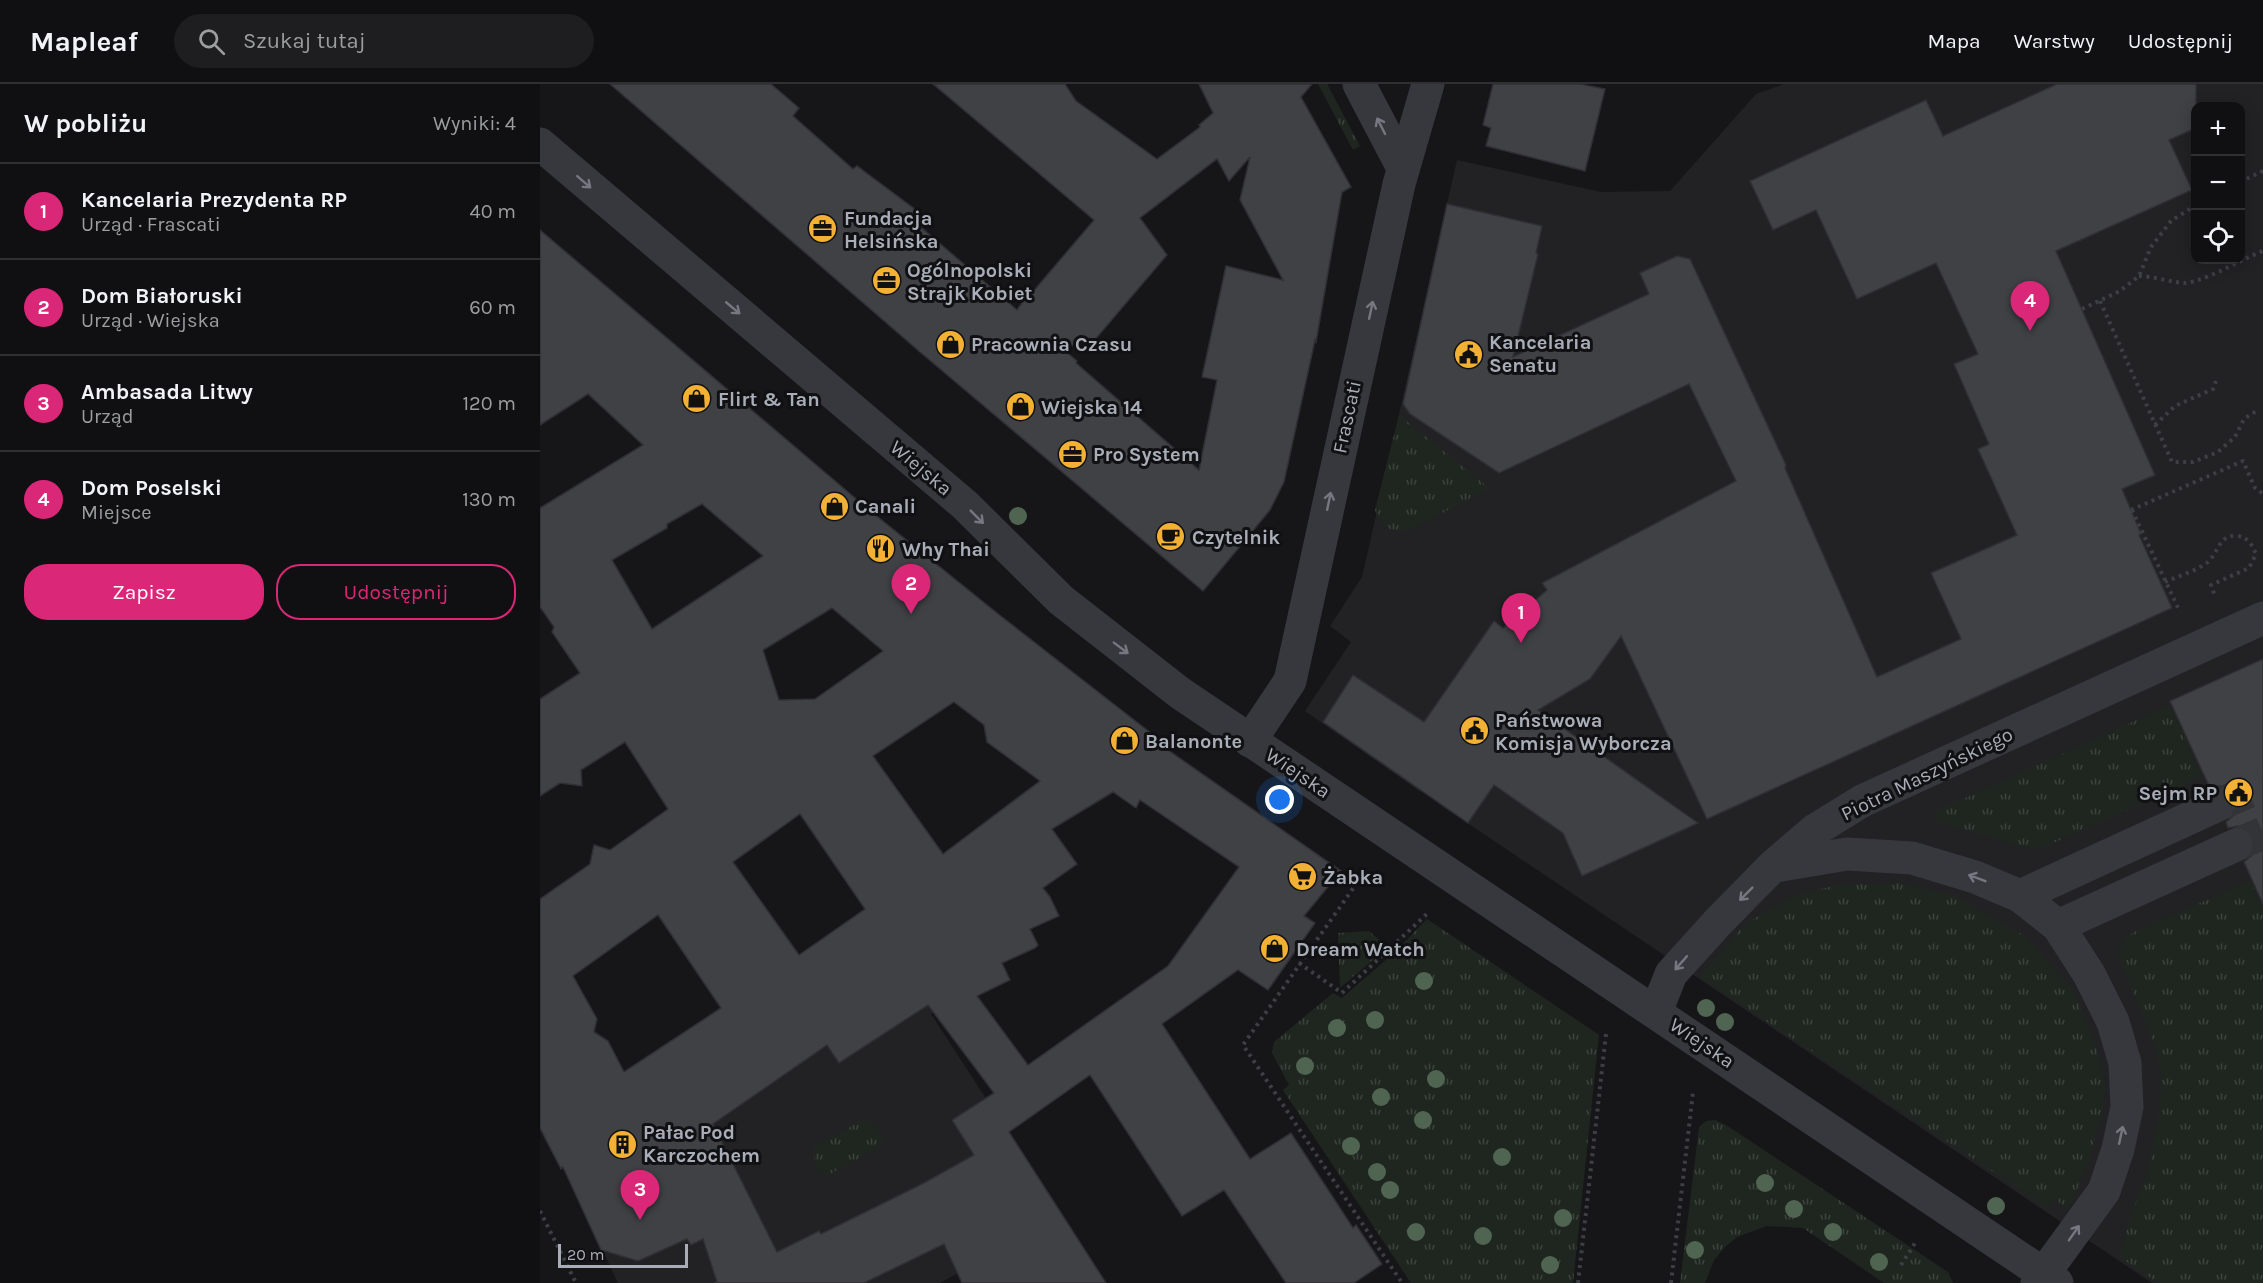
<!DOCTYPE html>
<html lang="pl">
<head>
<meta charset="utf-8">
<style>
  body { margin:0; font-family:Karla,sans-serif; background:#1e1e20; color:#f1f3f6 }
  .controls { position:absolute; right:18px; top:18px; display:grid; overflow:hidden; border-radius:12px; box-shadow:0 3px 15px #0003 }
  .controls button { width:54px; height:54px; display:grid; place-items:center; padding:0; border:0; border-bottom:2px solid #303032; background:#101012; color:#f1f3f6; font:30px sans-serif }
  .scale { position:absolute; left:18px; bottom:15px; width:130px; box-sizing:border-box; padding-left:6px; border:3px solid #a8adb8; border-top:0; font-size:16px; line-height:21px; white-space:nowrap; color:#a8adb8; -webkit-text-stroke:4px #111113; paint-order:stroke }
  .you { position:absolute; left:740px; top:716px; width:21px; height:21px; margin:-15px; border:4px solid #fff; border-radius:50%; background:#1a73e8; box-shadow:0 0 0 9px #1a73e833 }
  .badge { display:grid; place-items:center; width:39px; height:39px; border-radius:50%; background:#db2777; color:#fff; font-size:20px; font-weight:700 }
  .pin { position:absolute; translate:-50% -50px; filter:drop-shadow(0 2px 3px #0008) }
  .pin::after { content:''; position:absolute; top:32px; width:21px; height:18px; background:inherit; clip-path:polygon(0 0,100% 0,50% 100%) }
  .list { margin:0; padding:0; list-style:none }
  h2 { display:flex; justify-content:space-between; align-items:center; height:78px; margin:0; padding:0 24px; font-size:26px }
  h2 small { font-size:20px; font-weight:400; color:#9c9d9f }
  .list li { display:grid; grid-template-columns:39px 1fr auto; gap:18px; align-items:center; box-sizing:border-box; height:96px; padding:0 24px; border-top:2px solid #303032 }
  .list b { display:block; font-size:22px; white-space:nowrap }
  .list p { margin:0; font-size:20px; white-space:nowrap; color:#9c9d9f }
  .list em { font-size:20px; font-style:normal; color:#9c9d9f }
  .actions { display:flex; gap:12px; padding:18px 24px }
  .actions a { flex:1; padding:14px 0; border:2px solid #db2777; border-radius:24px; text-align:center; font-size:21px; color:#db2777 }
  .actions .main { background:#db2777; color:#fff }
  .icon { flex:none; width:33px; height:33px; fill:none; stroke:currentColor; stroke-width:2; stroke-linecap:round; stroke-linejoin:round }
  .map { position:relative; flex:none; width:1723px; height:1199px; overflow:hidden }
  header { display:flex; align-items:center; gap:36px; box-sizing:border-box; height:84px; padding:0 30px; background:#101012; border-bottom:2px solid #303032 }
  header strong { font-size:28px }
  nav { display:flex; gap:33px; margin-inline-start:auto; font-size:21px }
  .search { width:420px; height:54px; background:#1e1e20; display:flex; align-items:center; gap:15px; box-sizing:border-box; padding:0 21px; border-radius:33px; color:#9c9d9f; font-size:22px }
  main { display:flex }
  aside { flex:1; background:#101012 }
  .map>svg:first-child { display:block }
  .built { fill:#222225; fill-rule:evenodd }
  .grass { fill:url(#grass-tufts) }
  .building { fill:#404145; stroke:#303034; stroke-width:1.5; fill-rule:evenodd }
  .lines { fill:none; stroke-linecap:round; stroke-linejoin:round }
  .minor-tunnel { stroke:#333438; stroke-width:33; stroke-dasharray:33 16; stroke-linecap:butt }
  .path { stroke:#3d3f44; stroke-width:4; stroke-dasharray:3 4.5; stroke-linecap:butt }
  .minor { stroke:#37383d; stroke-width:33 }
  .tree { fill:#506452 }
  .oneway { stroke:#757881 }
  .labels { text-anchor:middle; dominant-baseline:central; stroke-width:6; stroke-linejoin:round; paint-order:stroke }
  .poi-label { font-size:20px; font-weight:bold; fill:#a8adb8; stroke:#111113; text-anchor:start }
  .street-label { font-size:20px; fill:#a8adb8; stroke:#111113 }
</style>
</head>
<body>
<header>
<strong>Mapleaf</strong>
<div class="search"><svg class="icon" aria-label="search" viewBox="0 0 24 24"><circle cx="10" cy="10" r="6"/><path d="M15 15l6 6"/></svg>Szukaj tutaj</div>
<nav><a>Mapa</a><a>Warstwy</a><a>Udostępnij</a></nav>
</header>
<main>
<aside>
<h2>W pobliżu<small>Wyniki: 4</small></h2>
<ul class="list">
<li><span class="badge">1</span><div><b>Kancelaria Prezydenta RP</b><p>Urząd · Frascati</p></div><em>40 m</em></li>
<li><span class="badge">2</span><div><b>Dom Białoruski</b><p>Urząd · Wiejska</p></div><em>60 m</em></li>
<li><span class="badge">3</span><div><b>Ambasada Litwy</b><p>Urząd</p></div><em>120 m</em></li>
<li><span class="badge">4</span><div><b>Dom Poselski</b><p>Miejsce</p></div><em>130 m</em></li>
</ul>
<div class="actions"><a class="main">Zapisz</a><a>Udostępnij</a></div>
</aside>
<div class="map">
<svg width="1723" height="1199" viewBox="0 0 1723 1199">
  <defs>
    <pattern id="grass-tufts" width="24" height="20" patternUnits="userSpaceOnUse" patternTransform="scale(1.5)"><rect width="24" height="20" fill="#1e261f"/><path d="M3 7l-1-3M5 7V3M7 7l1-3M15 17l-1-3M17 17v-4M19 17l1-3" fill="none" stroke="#3c433d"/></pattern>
  </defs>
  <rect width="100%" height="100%" fill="#161618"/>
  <g class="built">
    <path d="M1244,0H1723V1199H1612L899,720L900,717L882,705L881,708L765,627L811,558L790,542L822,493L917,76L1061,108L1130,107L1216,10ZM1656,22H1700V176H1656Z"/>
    <path d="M346,863L394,928L391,930L529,1142L418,1189L400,1199H78L23,1083Z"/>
  </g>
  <g class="grass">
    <path d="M778,0H787L820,62L813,66Z"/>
    <path d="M859,331L949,404L871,446C853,449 841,444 835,426Z"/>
    <path d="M1630,621L1662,693L1500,765L1486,764L1399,738L1395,733L1398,726L1403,724Z"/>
    <path d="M1710,797L1723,825V1199H1618L1580,1173L1589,1136L1609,1084L1620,1022L1621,991L1615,961L1579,874C1579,860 1583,855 1594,848Z"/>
    <path d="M1359,799L1412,811L1486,853L1532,905L1556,962L1565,1002L1561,1033L1549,1076L1529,1125L1514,1115L1507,1124L1160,893L1205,840L1253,812L1297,801Z"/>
    <path d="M887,835L1059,951L1033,1199H871L743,1006L749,1001L732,969L734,958L793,909L802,914L856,867Z"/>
    <path d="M829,847L848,863L800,904L798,849Z"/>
    <path d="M323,1036C336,1039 344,1047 343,1061L290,1090L283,1091L278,1089L273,1068L275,1062Z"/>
    <path d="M1175,1036L1186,1041L1408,1188L1413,1199H1344L1263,1144L1227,1142L1197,1153L1185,1163L1174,1176L1165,1199H1140L1159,1043L1166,1037Z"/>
  </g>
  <g class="building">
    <path d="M70,0H231L259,24L253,32L313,85L317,82L380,129L382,144L477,226L489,209L491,210L554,136L393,0H525L536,17L617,75L660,43L659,41L673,29L659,0H772L761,13L811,103L802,108L776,258L775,256L744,398L730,426L663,507L380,268ZM710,73L700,116L743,196L686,182L662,293L677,296L659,386L536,279L537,277L513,257L547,265L627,171L600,134L677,75L689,97Z"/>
    <path d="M953,0H1040L1065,5L1045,87L946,62L951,44L943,41Z"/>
    <path d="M1517,0H1656V44L1629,56L1652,106L1516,167L1615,391L1582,405L1601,450L1599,451L1632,524L1167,735L1081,552L1050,595L998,626L1158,739L1042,792L1023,749L954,701L928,739L783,638L813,591L884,638L954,537L963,544L1007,506L1002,499L1196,397L1149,300L959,389L870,330L863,320L907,120L1002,142L996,169L998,170L973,273L1109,210L1100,189L1137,172L1150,175L1246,381L1245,384L1337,593L1421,555L1391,489L1477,451L1438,365L1449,360L1414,280L1438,270L1396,179L1317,215L1276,126L1233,146L1210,97L1386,16L1403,52Z"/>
    <path d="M0,146L328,425L457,529L630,664L628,666L801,787L764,832L775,839L728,906L698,886L622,940L710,1075L751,1049L813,1144L816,1141L842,1180L814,1199H746L684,1106L642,1132L550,991L469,1048L566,1199H422L404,1160L324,1199H174L177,1198L163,1155L151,1161L147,1155L98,1177L61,1166L23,1083L21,1085L0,1044V815L50,780L54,761L70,766L128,725L85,658L41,686L42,702L20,699L0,712V615L40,589L12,548L14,543L0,523V424L103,361L48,310L0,341ZM162,420L223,472L112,545L72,476L127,444V440ZM292,524L343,567L275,615L239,616L223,566ZM414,618L444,641L447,658L500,697L403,770L333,672ZM573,708L596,724L600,716L699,783L628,882L488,981L437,912L470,896L462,879L495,864L498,861L490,845L519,832L510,813L503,804L537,780L512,745ZM260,730L325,825L259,871L193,778ZM118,831L181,924L84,988L68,957L54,948L57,935L33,892ZM388,921L454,1009L412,1036L434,1071L382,1100L281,1150L279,1147L237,1168L173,1040L287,961L299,979Z"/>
    <path d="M1723,575V820L1704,778L1711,772L1715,763L1713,753L1706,745L1698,742L1688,744L1686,738L1693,732L1697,723L1695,713L1688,705L1680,702L1670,704L1630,617Z"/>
  </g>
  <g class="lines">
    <g class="minor-tunnel">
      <path d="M1678,721L1723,701"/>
      <path d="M1696,761L1723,749"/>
    </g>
    <g class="path">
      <path d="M1700,98L1723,87"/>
      <path d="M1599,192C1613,192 1634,199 1645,199C1666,197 1702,175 1723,167"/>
      <path d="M1560,217L1632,378H1653L1678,368L1695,353L1704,335L1718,326"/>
      <path d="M1542,225L1580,207L1599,192L1611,163L1631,137L1656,121"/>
      <path d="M1615,341L1635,322L1673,305L1676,297"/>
      <path d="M1591,426L1703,377L1715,404L1723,410"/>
      <path d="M1592,426L1640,528"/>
      <path d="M1625,498C1639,492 1656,487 1668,478C1679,468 1679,450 1697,452C1708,453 1712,461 1716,470L1709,484L1671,501L1675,512"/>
      <path d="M826,786L703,961L862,1199"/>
      <path d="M759,879L802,909L888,829"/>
      <path d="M0,1127L36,1199"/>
      <path d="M1361,1181L1375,1159"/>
      <path d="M1038,1199L1066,950"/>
      <path d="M1131,1199L1153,1008"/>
    </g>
    <g class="minor">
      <path d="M819,0L863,84"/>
      <path d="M0,60L425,421L521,516L640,609L1517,1199"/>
      <path d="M710,657L750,597L859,100L888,0"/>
      <path d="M1235,782L1307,770L1372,774L1435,793L1480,812L1518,842L1549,890L1573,938L1585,979L1587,1023L1578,1065L1564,1107L1497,1199"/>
      <path d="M1480,812L1678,721"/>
      <path d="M1518,842L1696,761"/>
      <path d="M1116,928L1131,890L1178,838L1233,782L1275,746L1322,717L1723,534"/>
    </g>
  </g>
  <g class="tree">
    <circle cx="478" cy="432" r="9"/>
    <circle cx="884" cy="897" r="9"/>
    <circle cx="1166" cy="924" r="9"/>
    <circle cx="835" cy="936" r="9"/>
    <circle cx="1185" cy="938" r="9"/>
    <circle cx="797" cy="944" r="9"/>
    <circle cx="765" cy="982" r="9"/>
    <circle cx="896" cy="995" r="9"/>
    <circle cx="841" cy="1013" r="9"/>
    <circle cx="883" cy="1036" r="9"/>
    <circle cx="811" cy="1062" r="9"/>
    <circle cx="962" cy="1073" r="9"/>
    <circle cx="837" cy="1088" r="9"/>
    <circle cx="1225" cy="1099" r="9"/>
    <circle cx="850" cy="1106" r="9"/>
    <circle cx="1456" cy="1122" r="9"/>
    <circle cx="1254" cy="1125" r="9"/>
    <circle cx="1023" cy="1134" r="9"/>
    <circle cx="876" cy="1148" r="9"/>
    <circle cx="1293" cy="1148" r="9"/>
    <circle cx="943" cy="1152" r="9"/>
    <circle cx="1155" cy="1166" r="9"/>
    <circle cx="1339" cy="1178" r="9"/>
    <circle cx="1010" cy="1181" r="9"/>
  </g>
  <defs><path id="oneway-shaft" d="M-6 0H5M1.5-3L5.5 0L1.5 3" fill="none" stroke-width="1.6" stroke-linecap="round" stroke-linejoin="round" transform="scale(1.5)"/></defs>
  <g class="oneway">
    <use href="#oneway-shaft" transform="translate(841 42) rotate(-117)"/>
    <use href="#oneway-shaft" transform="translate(44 98) rotate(41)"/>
    <use href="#oneway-shaft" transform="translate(193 224) rotate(40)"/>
    <use href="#oneway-shaft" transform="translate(831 226) rotate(-78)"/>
    <use href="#oneway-shaft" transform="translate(789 417) rotate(-78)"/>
    <use href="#oneway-shaft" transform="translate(437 433) rotate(45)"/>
    <use href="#oneway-shaft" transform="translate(581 564) rotate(37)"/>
    <use href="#oneway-shaft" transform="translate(1437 794) rotate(-159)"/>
    <use href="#oneway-shaft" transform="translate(1206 810) rotate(135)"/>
    <use href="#oneway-shaft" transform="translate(1141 879) rotate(131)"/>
    <use href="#oneway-shaft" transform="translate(1581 1051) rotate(-78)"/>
    <use href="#oneway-shaft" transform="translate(1534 1149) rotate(-55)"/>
  </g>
  <defs>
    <symbol id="office-disc" viewBox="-11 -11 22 22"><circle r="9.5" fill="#f2b134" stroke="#111113"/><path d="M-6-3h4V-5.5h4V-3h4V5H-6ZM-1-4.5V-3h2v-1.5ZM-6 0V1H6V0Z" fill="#111"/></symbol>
    <symbol id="shop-disc" viewBox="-11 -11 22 22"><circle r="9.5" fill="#f2b134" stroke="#111113"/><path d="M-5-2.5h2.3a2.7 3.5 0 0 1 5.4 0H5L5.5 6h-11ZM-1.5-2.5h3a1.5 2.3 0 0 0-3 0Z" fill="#111"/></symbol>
    <symbol id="civic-disc" viewBox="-11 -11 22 22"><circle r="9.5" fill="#f2b134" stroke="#111113"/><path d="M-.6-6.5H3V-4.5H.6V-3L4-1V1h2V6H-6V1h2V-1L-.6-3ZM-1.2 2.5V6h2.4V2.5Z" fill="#111"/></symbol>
    <symbol id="cafe-disc" viewBox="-11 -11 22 22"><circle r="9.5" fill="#f2b134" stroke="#111113"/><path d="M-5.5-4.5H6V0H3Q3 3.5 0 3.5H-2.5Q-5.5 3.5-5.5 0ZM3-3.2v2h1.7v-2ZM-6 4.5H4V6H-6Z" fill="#111"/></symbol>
    <symbol id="restaurant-disc" viewBox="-11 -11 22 22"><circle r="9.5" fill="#f2b134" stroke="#111113"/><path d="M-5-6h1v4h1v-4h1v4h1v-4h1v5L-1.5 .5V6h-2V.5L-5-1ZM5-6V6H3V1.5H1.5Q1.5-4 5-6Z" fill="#111"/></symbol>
    <symbol id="supermarket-disc" viewBox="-11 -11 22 22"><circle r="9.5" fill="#f2b134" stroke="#111113"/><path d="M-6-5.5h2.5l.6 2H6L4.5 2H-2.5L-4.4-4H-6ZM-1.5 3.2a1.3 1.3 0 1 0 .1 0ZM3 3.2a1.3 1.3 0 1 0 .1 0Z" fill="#111"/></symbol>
    <symbol id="building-disc" viewBox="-11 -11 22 22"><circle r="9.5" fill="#f2b134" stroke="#111113"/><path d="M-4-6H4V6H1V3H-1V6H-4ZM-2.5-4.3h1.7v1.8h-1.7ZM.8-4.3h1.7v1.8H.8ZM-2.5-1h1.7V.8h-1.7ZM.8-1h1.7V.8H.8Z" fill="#111"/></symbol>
  </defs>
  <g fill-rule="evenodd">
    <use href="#office-disc" x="266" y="128" width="33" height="33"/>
    <use href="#office-disc" x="330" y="180" width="33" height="33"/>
    <use href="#shop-disc" x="394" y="244" width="33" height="33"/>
    <use href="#civic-disc" x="912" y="254" width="33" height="33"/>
    <use href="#shop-disc" x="140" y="298" width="33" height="33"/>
    <use href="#shop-disc" x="464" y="306" width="33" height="33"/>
    <use href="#office-disc" x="516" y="354" width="33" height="33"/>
    <use href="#shop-disc" x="278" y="406" width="33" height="33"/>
    <use href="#cafe-disc" x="614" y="436" width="33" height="33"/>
    <use href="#restaurant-disc" x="324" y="448" width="33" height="33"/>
    <use href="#civic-disc" x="918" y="630" width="33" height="33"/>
    <use href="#shop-disc" x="568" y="640" width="33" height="33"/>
    <use href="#civic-disc" x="1682" y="692" width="33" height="33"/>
    <use href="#supermarket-disc" x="746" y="776" width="33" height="33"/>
    <use href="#shop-disc" x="718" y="848" width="33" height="33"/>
    <use href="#building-disc" x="66" y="1044" width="33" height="33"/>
  </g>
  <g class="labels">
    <g class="poi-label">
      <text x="304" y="134">Fundacja<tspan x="304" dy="23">Helsińska</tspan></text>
      <text x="367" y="186">Ogólnopolski<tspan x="367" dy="23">Strajk Kobiet</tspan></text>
      <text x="949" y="258">Kancelaria<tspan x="949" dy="23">Senatu</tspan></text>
      <text x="431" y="260">Pracownia Czasu</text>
      <text x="178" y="315">Flirt &amp; Tan</text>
      <text x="501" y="323">Wiejska 14</text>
      <text x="553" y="370">Pro System</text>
      <text x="315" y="422">Canali</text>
      <text x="652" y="453">Czytelnik</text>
      <text x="362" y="465">Why Thai</text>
      <text x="955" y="636">Państwowa<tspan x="955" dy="23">Komisja Wyborcza</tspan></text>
      <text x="605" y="657">Balanonte</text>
      <text x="1677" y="709" text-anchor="end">Sejm RP</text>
      <text x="783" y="793">Żabka</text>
      <text x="756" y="865">Dream Watch</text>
      <text x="103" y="1048">Pałac Pod<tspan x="103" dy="23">Karczochem</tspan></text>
    </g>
    <g class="street-label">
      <text transform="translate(807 333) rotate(-78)">Frascati</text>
      <text transform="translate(381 384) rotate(40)">Wiejska</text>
      <text transform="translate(758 689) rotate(34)">Wiejska</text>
      <text transform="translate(1387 690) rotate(-26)">Piotra Maszyńskiego</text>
      <text transform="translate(1162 959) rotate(34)">Wiejska</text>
    </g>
  </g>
</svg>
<div class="controls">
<button>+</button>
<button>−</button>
<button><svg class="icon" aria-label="locate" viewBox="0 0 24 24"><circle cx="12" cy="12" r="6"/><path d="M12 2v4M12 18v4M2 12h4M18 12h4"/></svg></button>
</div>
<div class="scale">20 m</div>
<div class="you"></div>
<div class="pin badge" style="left:981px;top:559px">1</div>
<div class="pin badge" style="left:371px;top:530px">2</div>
<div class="pin badge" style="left:100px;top:1136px">3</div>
<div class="pin badge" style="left:1490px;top:247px">4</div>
</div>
</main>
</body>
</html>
